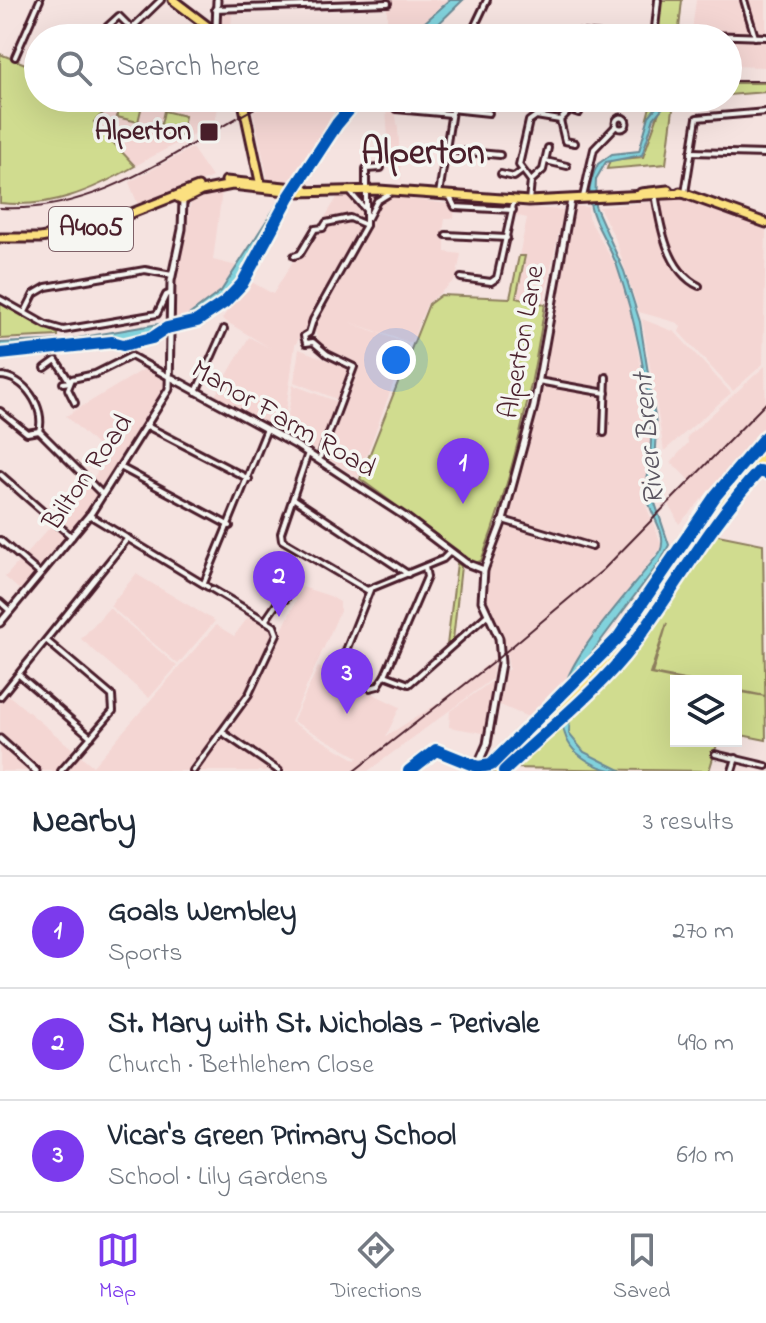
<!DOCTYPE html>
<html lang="en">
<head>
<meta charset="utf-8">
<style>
  body { margin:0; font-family:"Indie Flower",sans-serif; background:#f2f2f3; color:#1f2937 }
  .controls { position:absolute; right:24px; bottom:24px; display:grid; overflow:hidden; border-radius:0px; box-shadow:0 8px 32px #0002 }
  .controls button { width:72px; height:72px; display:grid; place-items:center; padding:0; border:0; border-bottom:2px solid #e0e1e3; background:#fff; color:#1f2937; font:40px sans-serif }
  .you { position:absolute; left:396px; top:360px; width:28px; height:28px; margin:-20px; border:6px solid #fff; border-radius:50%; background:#1a73e8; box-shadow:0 0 0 12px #1a73e833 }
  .badge { display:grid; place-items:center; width:52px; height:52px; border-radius:50%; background:#7c3aed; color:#fff; font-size:26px; font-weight:700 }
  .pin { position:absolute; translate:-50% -66px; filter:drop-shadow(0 2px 4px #0008) }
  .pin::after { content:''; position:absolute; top:42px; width:28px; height:24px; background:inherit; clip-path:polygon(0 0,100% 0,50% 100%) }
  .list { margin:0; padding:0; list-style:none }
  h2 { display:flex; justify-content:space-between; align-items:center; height:104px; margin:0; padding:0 32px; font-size:34px }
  h2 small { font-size:26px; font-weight:400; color:#747a83 }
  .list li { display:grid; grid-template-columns:52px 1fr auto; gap:24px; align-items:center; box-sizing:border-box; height:112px; padding:0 32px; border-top:2px solid #e0e1e3 }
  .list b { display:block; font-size:30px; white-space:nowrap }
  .list p { margin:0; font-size:26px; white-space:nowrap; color:#747a83 }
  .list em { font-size:26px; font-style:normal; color:#747a83 }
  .icon { flex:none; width:44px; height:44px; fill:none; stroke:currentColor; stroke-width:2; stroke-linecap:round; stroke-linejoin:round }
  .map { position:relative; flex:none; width:766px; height:771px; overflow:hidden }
  .search { position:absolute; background:#fff; box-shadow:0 8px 32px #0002; left:24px; right:24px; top:24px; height:88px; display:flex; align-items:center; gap:20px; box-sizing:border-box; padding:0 28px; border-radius:44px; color:#747a83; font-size:30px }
  .sheet { height:440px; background:#fff }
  nav { display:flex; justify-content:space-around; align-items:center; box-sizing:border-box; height:112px; border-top:2px solid #e0e1e3; background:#fff; font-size:22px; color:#747a83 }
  nav a { display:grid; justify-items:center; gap:4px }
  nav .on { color:#7c3aed }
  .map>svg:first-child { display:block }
  .built { fill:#f4d6d3 }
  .green { fill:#d0dc8f; stroke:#8d7e5d; stroke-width:2 }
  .water { fill:#81d2dc; stroke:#6b8a95; stroke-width:2 }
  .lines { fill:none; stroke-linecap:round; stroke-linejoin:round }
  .street-casing { stroke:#4a1f2b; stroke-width:10 }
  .secondary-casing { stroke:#4a1f2b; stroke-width:11 }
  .primary-casing { stroke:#4a1f2b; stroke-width:13 }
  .highway-casing { stroke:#4a1f2b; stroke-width:14 }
  .street { stroke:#f6f6f2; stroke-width:4 }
  .secondary { stroke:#f6f6f2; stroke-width:5 }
  .primary { stroke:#fbe080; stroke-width:7 }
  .highway { stroke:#fbe080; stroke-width:8 }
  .rail { stroke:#4a1f2b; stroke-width:2 }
  .cycleway-casing { stroke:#f6f6f2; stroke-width:17 }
  .cycleway { stroke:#0057b8; stroke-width:12 }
  .poi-dot { fill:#4a1f2b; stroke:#f6f6f2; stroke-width:3 }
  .labels { text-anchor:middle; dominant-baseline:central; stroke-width:7; stroke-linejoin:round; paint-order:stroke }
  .shield { fill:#f6f6f2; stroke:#7e6067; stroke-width:2 }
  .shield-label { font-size:26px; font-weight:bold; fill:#4a1f2b }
  .poi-label { font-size:28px; font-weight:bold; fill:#4a1f2b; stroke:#f6f6f2; text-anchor:end }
  .street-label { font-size:28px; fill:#4a1f2b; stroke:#f6f6f2 }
  .water-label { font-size:30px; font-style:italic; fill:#5a5560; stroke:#f6f6f2 }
  .district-label { font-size:36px; font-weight:bold; fill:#4a1f2b; stroke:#f6f6f2 }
</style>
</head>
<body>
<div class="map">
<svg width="766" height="771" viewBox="0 0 766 771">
  <rect width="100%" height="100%" fill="#f5e3e0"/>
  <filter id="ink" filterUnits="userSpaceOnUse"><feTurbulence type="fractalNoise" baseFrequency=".0125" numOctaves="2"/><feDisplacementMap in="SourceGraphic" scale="16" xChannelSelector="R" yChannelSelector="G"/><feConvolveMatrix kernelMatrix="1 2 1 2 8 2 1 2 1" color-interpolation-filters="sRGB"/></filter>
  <g filter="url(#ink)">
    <g class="built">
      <path d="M387,0H449L426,22L387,24Z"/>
      <path d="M696,0H766V67L728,66V38H691Z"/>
      <path d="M218,12H232L231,29L317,27L320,38H231L218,27Z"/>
      <path d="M118,98H221L214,123L135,166L94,122Z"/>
      <path d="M278,98H343L290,181L268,180L253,111Z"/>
      <path d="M390,98H393L398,129L402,185L400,168H390L386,109Z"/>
      <path d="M192,148L212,177L140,210L129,182Z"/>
      <path d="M222,191L213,260L237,266L222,290L198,311L174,319L175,274L192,198Z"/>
      <path d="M338,196H390L448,204L455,208L454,218H445L442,239L445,240V252L461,254L456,279L427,304L411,343L349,322L408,344L358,478L324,456L358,368L353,361L329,351L318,341L314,327L321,311L316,310L295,345L283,431L215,396L249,337L270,348L222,319L248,280L273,294L295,258L301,257Z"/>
      <path d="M680,199L694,200L766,229L763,364L733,391L679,332L681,327L678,323L639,312L615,238L599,207Z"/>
      <path d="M574,206L588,207V217L619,272L631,314L651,423V459L644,501L662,546L571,668L568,685L533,719L495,703L489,734L449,727L450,711L509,669L506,648L487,598L489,572L533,425L557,280Z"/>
      <path d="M515,207L564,210L543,303L515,299L525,256H519L527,218L514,215Z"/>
      <path d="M642,319L675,332L731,393L664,451Z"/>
      <path d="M299,349L350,369L339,400L294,382Z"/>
      <path d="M765,366L766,429L679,524L668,502L689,480L671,462L688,443L687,437Z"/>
      <path d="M146,368L166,379L164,391L91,508L23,593L5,577L91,482L127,423L130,424L126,422L106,454L66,416Z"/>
      <path d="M293,385L338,402L319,452L285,432Z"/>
      <path d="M136,574L215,621L178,664L110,606Z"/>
      <path d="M302,587L330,596L340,602V611L291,722L356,760L358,757L293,721L318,667L400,707L386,736L440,702L494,659L492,679L368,771H0V703L7,694L93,766L216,625L234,636L249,616L280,635Z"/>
      <path d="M109,608L177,666L149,698L81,639Z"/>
    </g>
    <g class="green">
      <path d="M660,0H682L678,38L657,37Z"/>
      <path d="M0,54L38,69V98H118L94,122L135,166C93,190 50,209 0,203Z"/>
      <path d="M728,83H766V92L728,95Z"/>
      <path d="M121,98L143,101L138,122L117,117Z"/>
      <path d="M645,98H691L673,109L666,164L607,169L610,160L643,157L659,112L647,118L652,99Z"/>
      <path d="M164,111L185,116L181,137L159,133Z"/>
      <path d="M519,256H525L516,298L545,304C532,392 513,477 481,561L475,563L360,479L429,304L441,295L510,298Z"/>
      <path d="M0,303L58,334V336L0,339Z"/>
      <path d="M713,534L763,544L766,740L736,734V691L765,696L736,690V681H690L652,674L667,623L650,674L683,681H676V741H718L709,771L509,768L632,649Z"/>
      <path d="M457,563L461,566L453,640L447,645Z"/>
    </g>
    <g class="water">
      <path d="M450,0H463L424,38H407Z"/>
      <path d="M346,98H356L289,196L241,283L224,301L197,320L122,344L112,342L73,349L0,353V343L66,340L182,320L221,291Z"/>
      <path d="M664,98H671L654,118L642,155L606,162L596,179L595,206L624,271L640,322L657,430L653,497L669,545L662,559L572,679L569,734L584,752L622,771C605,771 590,764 577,753C558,737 558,699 568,677C583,641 635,585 660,552C669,532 648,514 647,494C646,473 652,453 651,433C647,374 635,319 617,266C603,228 575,207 598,164L612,154L639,151L649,116Z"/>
    </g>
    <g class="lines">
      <defs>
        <g id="street">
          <path d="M744,0L755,37"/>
          <path d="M215,9L388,3"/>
          <path d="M132,28L161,0"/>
          <path d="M471,31L570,32L632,38"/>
          <path d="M707,35L766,37"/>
          <path d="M95,38L119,16L141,38"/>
          <path d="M395,38L405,29"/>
          <path d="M469,38L487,0"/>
          <path d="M654,38L658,0"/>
          <path d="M15,57L40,0"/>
          <path d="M396,109L451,114"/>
          <path d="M451,109L489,113"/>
          <circle cx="621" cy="123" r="5.5"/>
          <path d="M575,143L565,141L560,120L570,110L579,113L582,98"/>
          <path d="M446,150L500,155"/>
          <path d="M691,152L766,154"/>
          <path d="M546,161L567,166"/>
          <path d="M501,174L514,177L522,171"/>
          <path d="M531,181L543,170L548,148"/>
          <path d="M350,192L365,209"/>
          <path d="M655,193C660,225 667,271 699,286"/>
          <path d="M685,193L697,118L766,112"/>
          <path d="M439,194L454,98"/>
          <path d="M450,197L455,207L513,210"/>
          <path d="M583,197L594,149L616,126"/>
          <path d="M529,201L531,181L519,165L529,121L536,116L560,120"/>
          <path d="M368,218L377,201L390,193"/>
          <path d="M446,235L507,238"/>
          <path d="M294,256L300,254L315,229L323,228L326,223L350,218L366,225"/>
          <path d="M461,278L491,282L497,278L514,200"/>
          <path d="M0,299L46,325L63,330L157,314L166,295L171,293"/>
          <path d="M25,312L34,294L46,287L145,270L172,275"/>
          <path d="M45,368L56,360L70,382L63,383"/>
          <path d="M0,376C24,376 46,408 39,431"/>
          <path d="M538,381L606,393"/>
          <path d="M196,392L224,329"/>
          <path d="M75,403L68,389L72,379L95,374L131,356L169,377"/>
          <path d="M0,411L27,433L39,431"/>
          <path d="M147,426L249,479"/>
          <path d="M39,431L102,494"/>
          <path d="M604,433L606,377"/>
          <path d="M308,453L281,533L282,540L367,590L443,559L450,552"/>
          <path d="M319,460L354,367L327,354L313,342L306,343L304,336L309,333L313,320L366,225V169L381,168"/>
          <path d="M122,468L230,526"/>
          <path d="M754,471L766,473"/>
          <path d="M0,474L72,537"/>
          <path d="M293,498L408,574"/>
          <path d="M89,515L208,587"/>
          <path d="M503,520L592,547"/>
          <path d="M0,540L40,574"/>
          <path d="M204,583L267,429"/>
          <path d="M370,590L339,668L342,675L370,688L378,686L385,675L427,577L425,567"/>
          <path d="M0,602L10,611"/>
          <path d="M265,621L278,602L286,599"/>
          <path d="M47,641L112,696L113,711L61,771"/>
          <path d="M19,675L91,737"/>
          <path d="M385,675L409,684L487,615"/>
          <path d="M0,697L128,538"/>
          <path d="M222,732L279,771"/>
          <path d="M715,754L766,766"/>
          <path d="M193,771L249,694L277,634L274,626L212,589"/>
          <path d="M409,771L436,750L478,767"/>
          <path d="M732,771L736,758"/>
        </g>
        <g id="secondary">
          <path d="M216,29L217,0"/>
          <path d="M172,378L294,444L404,516L466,563L484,570"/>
          <path d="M0,623L91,513L169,389L171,281L182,229L183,200"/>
          <path d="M0,739L36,771"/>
          <path d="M475,771L487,744L501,663L499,638L482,601L484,570L503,520L534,406L571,200"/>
        </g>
        <g id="primary">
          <path d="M173,0L223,38"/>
          <path d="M242,98L261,186"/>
          <path d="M226,181L305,189"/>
          <path d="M680,192L766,223"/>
          <path d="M641,193L668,190"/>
          <path d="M177,197L183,200L201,191L232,185L296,192L379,190L529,201L685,193"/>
          <path d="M0,238H40L91,229L198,187"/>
        </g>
        <g id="highway">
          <path d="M490,771L624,638L712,506L766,443"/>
          <path d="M498,771L627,645L718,510L766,454"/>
        </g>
      </defs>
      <use href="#street" class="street-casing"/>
      <use href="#secondary" class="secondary-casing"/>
      <use href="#primary" class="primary-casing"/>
      <use href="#highway" class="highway-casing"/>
      <use href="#street" class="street"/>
      <use href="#secondary" class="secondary"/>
      <use href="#primary" class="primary"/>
      <use href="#highway" class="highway"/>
      <g class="rail">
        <path d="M728,81H766"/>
        <path d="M0,208C106,214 184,142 274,98"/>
        <path d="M354,771L491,664L603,570L766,403"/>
      </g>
      <defs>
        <g id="cycleway">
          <path d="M0,354L112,342L123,345L152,338L167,328L197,321L225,302L242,284L289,197L337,124L359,98"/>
          <path d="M409,771L436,750L478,767L491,765L618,638L716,495L766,436"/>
          <path d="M504,771C546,731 598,691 632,646C676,588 709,525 759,471L766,473"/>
        </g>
      </defs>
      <use href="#cycleway" class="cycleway-casing"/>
      <use href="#cycleway" class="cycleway"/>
    </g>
  </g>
  <rect class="poi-dot" x="199" y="122" width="20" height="20" rx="4"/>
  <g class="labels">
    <rect class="shield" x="49" y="207" width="84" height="44" rx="6"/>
    <g class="shield-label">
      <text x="91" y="229">A4005</text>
    </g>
    <g class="poi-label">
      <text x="191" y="132">Alperton</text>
    </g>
    <g class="street-label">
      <text transform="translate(523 342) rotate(-80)">Alperton Lane</text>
      <text transform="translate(283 420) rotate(30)">Manor Farm Road</text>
      <text transform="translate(89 473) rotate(-55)">Bilton Road</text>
    </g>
    <g class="water-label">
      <text transform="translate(650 439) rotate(-95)">River Brent</text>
    </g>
    <g class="district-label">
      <text x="423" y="154">Alperton</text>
    </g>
  </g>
</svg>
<div class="controls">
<button><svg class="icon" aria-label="layers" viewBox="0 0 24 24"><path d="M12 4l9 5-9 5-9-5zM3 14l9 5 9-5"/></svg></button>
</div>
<div class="you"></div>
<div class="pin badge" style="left:463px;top:504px">1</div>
<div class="pin badge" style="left:279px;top:617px">2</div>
<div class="pin badge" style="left:347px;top:714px">3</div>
<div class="search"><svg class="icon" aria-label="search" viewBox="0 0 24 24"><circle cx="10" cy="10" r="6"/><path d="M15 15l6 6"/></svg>Search here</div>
</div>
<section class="sheet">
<h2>Nearby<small>3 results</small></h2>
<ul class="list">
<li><span class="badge">1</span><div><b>Goals Wembley</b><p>Sports</p></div><em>270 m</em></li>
<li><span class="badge">2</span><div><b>St. Mary with St. Nicholas - Perivale</b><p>Church · Bethlehem Close</p></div><em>490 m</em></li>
<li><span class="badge">3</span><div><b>Vicar's Green Primary School</b><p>School · Lily Gardens</p></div><em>610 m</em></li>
</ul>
</section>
<nav>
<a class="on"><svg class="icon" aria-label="map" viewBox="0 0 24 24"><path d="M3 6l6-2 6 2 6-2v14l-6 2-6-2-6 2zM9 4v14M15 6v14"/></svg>Map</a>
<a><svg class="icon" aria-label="directions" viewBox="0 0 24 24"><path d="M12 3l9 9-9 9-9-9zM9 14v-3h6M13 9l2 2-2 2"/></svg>Directions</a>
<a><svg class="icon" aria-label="saved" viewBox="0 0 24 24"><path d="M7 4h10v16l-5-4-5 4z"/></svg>Saved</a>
</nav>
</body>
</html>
